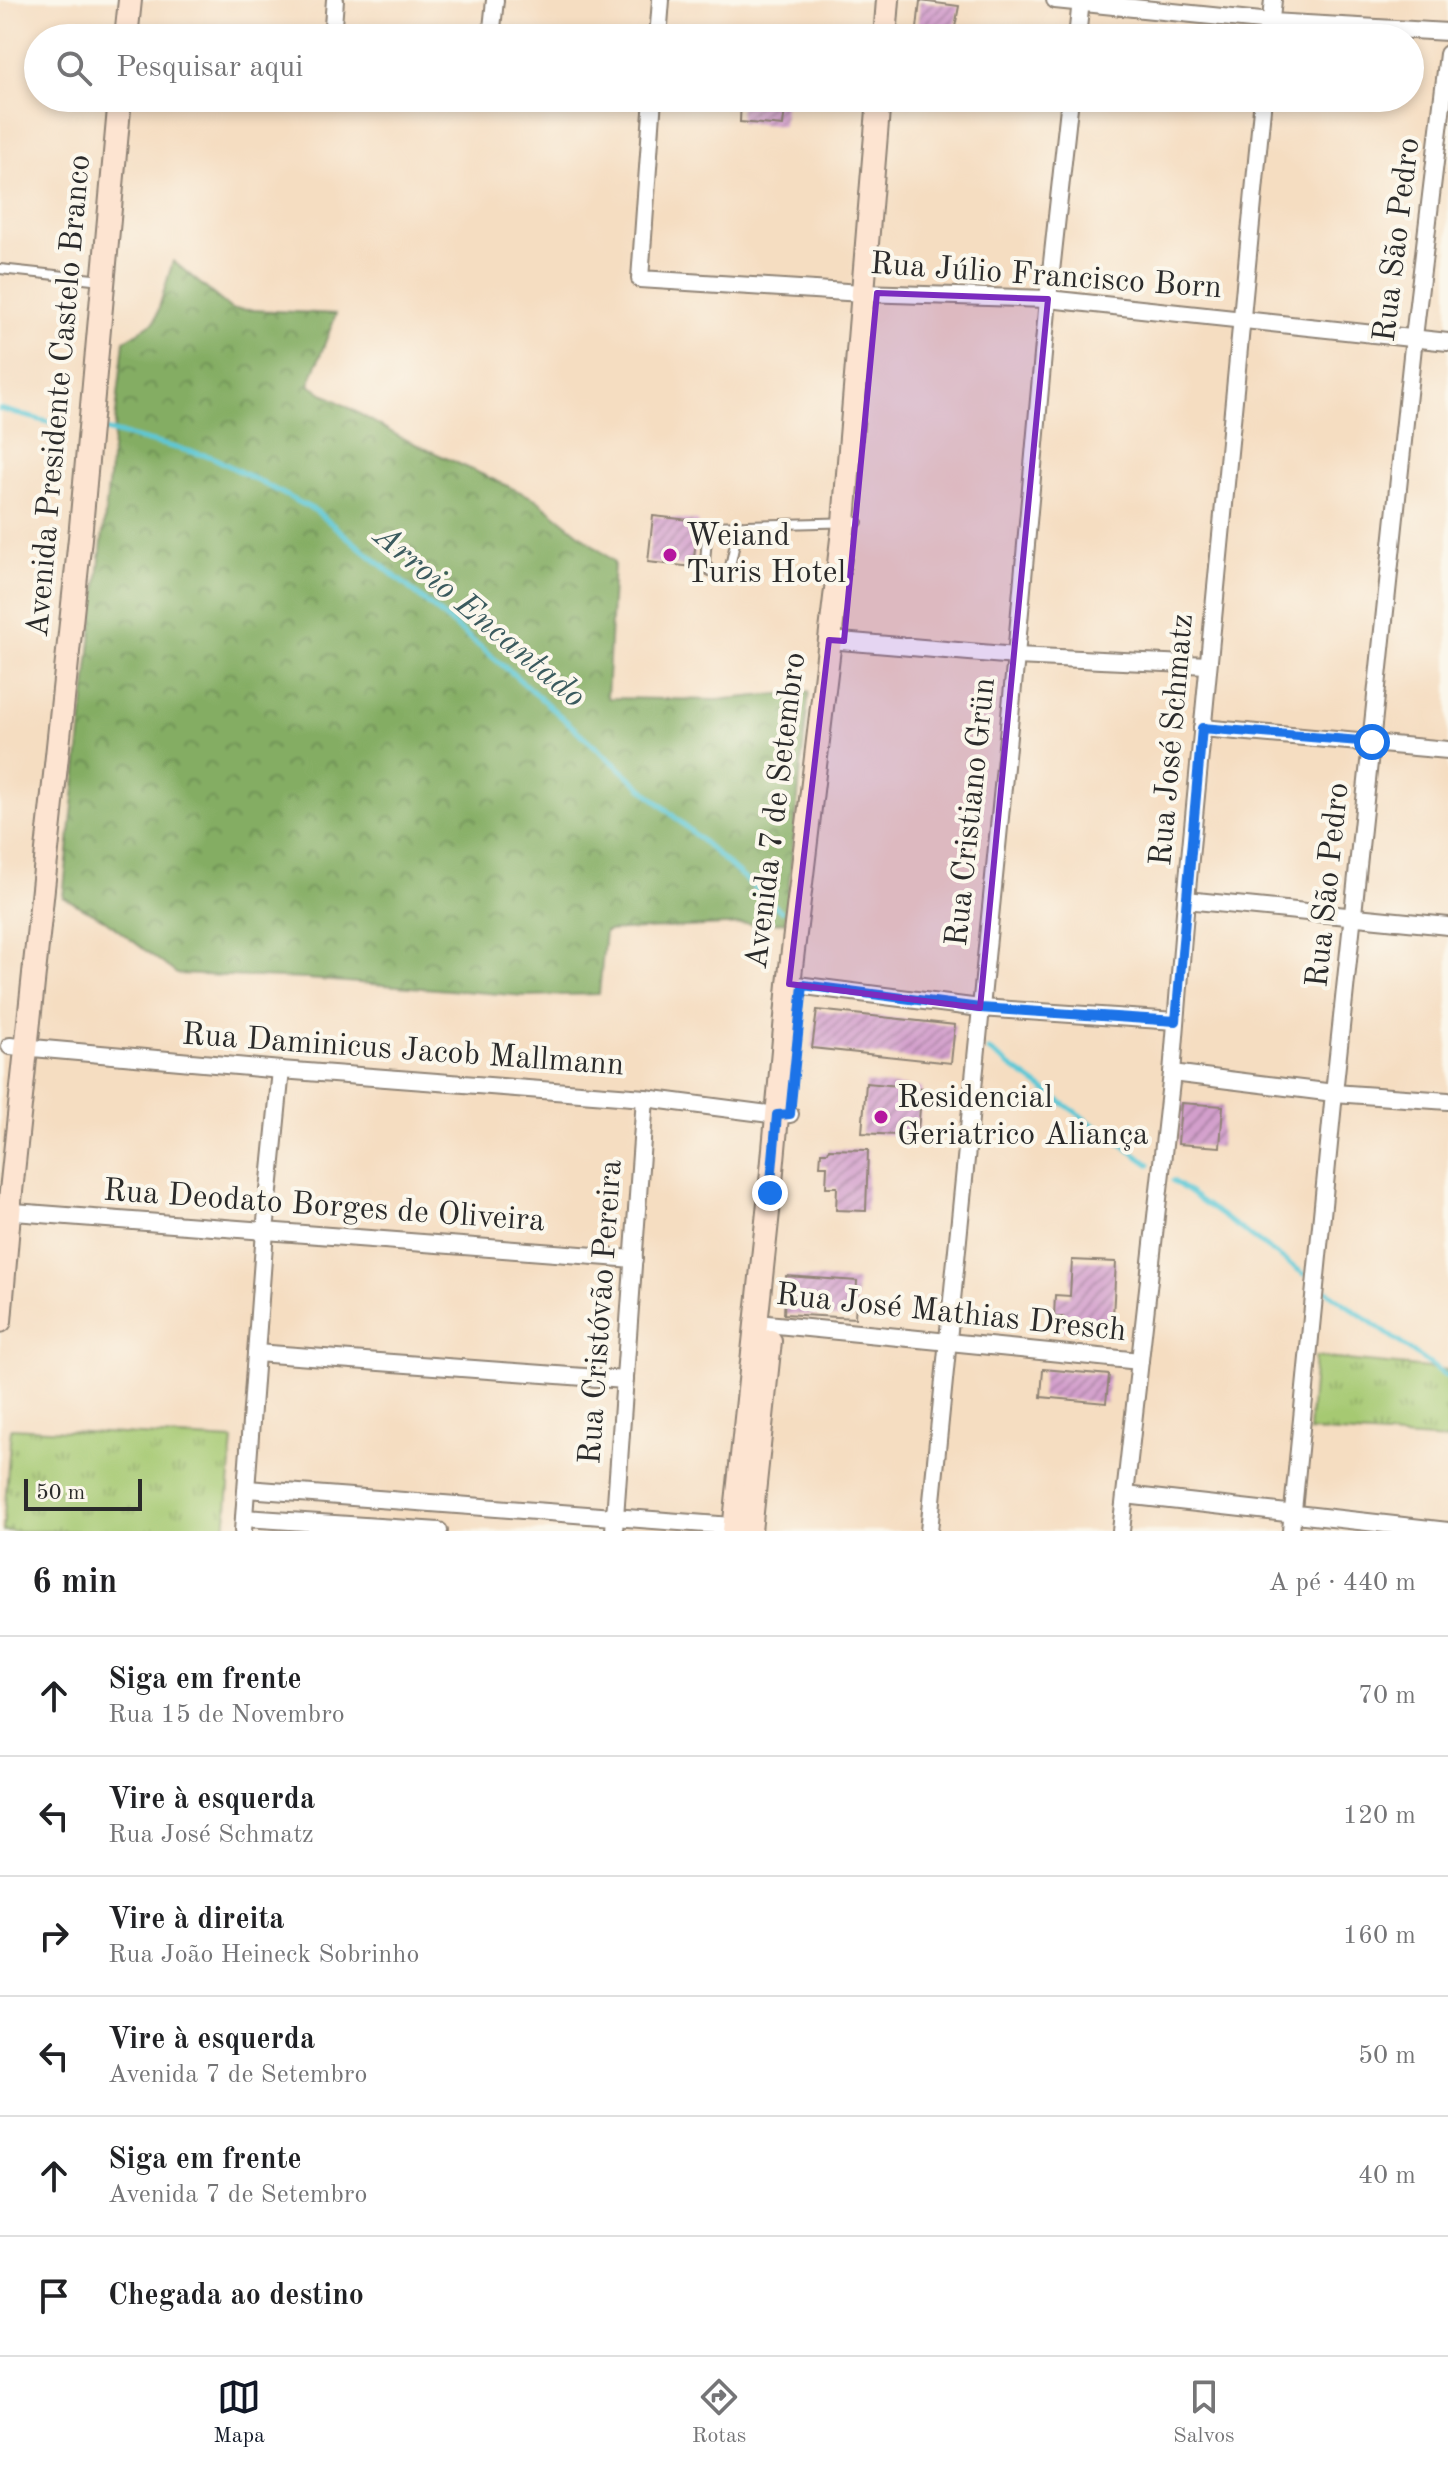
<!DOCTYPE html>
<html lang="pt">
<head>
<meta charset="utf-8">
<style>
  body { margin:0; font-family:"Old Standard TT",serif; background:#f6f6f6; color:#202124 }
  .scale { position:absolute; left:24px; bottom:20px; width:118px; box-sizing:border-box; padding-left:8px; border:4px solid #2b2b2b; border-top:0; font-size:22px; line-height:28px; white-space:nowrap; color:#2b2b2b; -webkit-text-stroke:6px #fbf7ec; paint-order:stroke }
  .stop { position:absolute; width:24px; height:24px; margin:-18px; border:6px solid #1a73e8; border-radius:50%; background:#fff }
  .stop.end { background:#1a73e8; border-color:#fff; box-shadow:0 2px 8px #0008 }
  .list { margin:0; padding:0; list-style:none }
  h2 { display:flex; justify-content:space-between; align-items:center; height:104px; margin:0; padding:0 32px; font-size:34px }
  h2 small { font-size:26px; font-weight:400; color:#757577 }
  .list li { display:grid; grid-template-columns:52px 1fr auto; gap:24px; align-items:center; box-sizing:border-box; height:120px; padding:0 32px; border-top:2px solid #e0e0e0 }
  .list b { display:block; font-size:30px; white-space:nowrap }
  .list p { margin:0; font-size:26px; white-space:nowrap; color:#757577 }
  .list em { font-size:26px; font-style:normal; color:#757577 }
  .icon { flex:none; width:44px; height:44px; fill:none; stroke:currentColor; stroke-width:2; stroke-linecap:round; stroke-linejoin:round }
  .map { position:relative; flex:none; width:1448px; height:1531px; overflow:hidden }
  .search { position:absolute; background:#fff; box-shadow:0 4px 12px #0003; left:24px; right:24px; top:24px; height:88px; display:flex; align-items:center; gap:20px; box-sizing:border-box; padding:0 28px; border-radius:44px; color:#757577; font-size:30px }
  .sheet { height:824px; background:#fff }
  nav { display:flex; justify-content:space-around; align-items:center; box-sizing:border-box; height:112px; border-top:2px solid #e0e0e0; background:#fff; font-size:22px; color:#757577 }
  nav a { display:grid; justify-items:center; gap:4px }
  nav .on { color:#111827 }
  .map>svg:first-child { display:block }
  .forest { fill:url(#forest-crowns); stroke:#586c48; stroke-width:2 }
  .park { fill:url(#park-tufts); stroke:#687a4e; stroke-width:2 }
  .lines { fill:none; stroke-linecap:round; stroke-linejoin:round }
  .stream { stroke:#5dc8d6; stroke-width:5 }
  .building { fill:url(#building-hatch) }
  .lane-casing { stroke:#908476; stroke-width:12 }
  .street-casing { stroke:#908476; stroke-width:20 }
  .secondary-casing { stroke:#908476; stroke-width:26 }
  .lane { stroke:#fff; stroke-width:8 }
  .street { stroke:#fff; stroke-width:16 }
  .secondary { stroke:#fde4d1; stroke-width:22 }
  .route { stroke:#1a73e8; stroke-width:10 }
  .marked { fill:#7b2cbf; fill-opacity:0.2; stroke:#7b2cbf; stroke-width:6; stroke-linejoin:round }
  .poi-dot { fill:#b5179e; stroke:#fbf7ec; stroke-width:3 }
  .labels { text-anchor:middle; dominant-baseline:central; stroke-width:8; stroke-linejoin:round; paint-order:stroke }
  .street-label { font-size:32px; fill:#2b2b2b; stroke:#fbf7ec }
  .poi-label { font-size:32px; fill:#2b2b2b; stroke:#fbf7ec; text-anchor:start }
  .water-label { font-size:34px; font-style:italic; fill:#3a5a5e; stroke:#fbf7ec }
</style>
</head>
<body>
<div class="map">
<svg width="1448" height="1531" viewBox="0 0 1448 1531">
  <defs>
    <pattern id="forest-crowns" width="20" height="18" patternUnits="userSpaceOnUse" patternTransform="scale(2)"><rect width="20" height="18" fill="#84ad64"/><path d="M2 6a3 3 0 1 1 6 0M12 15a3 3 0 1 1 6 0" fill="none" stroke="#6c8d53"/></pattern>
    <pattern id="park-tufts" width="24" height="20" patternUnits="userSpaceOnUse" patternTransform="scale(2)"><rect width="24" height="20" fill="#a6c972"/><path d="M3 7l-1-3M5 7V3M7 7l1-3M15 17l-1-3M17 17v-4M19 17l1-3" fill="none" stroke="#87a35e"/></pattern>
    <pattern id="building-hatch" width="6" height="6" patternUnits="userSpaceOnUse" patternTransform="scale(2)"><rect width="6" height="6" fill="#d39fcc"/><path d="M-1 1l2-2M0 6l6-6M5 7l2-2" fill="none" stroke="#ab82a6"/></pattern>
  </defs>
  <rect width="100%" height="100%" fill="#fbf7ec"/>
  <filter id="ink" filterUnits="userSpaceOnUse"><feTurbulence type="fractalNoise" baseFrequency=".0125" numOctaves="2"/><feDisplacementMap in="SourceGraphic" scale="16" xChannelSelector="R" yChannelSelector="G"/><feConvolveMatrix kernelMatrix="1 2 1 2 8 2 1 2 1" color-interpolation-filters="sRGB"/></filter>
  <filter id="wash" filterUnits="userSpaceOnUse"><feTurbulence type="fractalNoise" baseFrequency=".006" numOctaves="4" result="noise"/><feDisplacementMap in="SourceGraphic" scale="32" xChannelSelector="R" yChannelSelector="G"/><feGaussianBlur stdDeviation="1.8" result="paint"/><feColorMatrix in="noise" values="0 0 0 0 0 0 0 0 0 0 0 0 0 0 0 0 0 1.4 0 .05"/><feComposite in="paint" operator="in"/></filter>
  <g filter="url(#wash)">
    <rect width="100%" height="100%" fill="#f5ddc1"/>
    <path class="forest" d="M173,261L231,309L336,314L309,385L402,438L536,499L614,562L607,698L716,700L809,691L785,922L605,931L599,994L526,996L307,979L177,974L102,918L63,897L124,341L155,321Z"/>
    <g class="park">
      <path d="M1315,1357L1448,1370V1440L1309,1431Z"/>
      <path d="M11,1428L233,1440L225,1531H3Z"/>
    </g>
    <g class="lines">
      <g class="stream">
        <path d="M0,409L59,425"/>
        <path d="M105,430L212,457L316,511L513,674L781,911"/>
        <path d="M988,1050L1149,1164"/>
        <path d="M1173,1181L1304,1274"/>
        <path d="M1327,1291L1448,1377"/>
      </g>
    </g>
    <g id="blocks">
      <g class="building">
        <path d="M920,1L959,6L953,38H916Z"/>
        <path d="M741,98H786L783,126L740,122Z"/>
        <path d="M653,516L698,521L693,567L648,562Z"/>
        <path d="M817,1010L955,1025L951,1063L812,1048Z"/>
        <path d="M866,1083L922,1088L917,1141L897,1139V1135L862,1133Z"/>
        <path d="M1181,1103L1223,1106L1220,1147L1178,1144Z"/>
        <path d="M829,1149L868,1150L866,1211L836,1210L837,1187H826L827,1166H820L821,1152H828Z"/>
        <path d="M1072,1260L1116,1262L1112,1335L1062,1330L1063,1317H1054L1055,1295L1070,1296Z"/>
        <path d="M786,1276L857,1281L855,1318L784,1314Z"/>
        <path d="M1043,1369L1109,1375L1106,1403L1041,1397Z"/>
      </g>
    </g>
  </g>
  <g filter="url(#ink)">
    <use href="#blocks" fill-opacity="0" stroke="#908476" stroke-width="2"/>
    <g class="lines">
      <defs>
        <g id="lane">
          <path d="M0,269L102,280"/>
          <path d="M747,525L708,526L705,562L710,571L723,575L729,571L737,534L747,525L858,522"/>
        </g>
        <g id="street">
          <path d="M1055,0L1271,22L1448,32"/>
          <path d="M332,38L335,0"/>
          <path d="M491,38L495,0"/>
          <path d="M658,38L661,0"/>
          <path d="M1077,38L1081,0"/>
          <path d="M1269,38L1273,0"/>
          <path d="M653,98L640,279L862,293L1048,299L1448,342"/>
          <path d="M486,100V98"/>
          <path d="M829,640L1016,656L1208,665"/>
          <path d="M1202,728L1448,750"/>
          <path d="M1186,900L1448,926"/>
          <path d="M789,984L980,1008L1176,1021"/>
          <path d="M10,1046L281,1070L645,1098L777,1115L790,1114"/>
          <path d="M1172,1073L1334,1093L1448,1101"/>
          <path d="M1,1211L634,1259"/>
          <path d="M757,1323L1140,1361"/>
          <path d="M256,1353L625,1380"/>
          <path d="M247,1489L745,1527"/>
          <path d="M1125,1495L1448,1531"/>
          <path d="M244,1518L439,1531"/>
          <path d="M243,1531L265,1231L281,1070"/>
          <path d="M614,1531L645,1098"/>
          <path d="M929,1531L1016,656L1048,299L1070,98"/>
          <path d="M1121,1531L1172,1073L1186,900L1263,98"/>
          <path d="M1291,1531L1334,1093L1414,337L1448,54"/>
        </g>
        <g id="secondary">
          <path d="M126,38L130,0"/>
          <path d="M885,38L888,0"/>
          <path d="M0,1321L10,1201L80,538L120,98"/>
          <path d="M734,1531L770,1193L789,984L844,522L879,98"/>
          <path d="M750,1531L770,1341"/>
        </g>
      </defs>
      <use href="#lane" class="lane-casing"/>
      <use href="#street" class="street-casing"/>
      <use href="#secondary" class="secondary-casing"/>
      <use href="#lane" class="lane"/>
      <use href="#street" class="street"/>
      <use href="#secondary" class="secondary"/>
    </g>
  </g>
  <g class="lines" filter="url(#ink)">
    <path class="route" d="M770,1193L777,1115L790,1114L803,985L980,1008L1176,1021L1202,728L1372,742"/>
  </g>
  <path class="marked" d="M877,293L1048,299L980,1008L789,984L829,640L844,641Z"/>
  <g class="poi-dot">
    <circle cx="670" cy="555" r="8"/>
    <circle cx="881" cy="1117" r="8"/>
  </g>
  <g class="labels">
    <g class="street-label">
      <text transform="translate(1398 240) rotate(-83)">Rua São Pedro</text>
      <text transform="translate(1046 277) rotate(4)">Rua Júlio Francisco Born</text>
      <text transform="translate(60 396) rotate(-85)">Avenida Presidente Castelo Branco</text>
      <text transform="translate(1173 740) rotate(-85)">Rua José Schmatz</text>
      <text transform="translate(777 811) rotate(-83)">Avenida 7 de Setembro</text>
      <text transform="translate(972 812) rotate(-84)">Rua Cristiano Grün</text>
      <text transform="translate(1329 885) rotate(-84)">Rua São Pedro</text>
      <text transform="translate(403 1051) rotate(4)">Rua Daminicus Jacob Mallmann</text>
      <text transform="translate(324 1207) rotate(4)">Rua Deodato Borges de Oliveira</text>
      <text transform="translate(602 1312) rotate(-86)">Rua Cristóvão Pereira</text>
      <text transform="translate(951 1314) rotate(6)">Rua José Mathias Dresch</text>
    </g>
    <g class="poi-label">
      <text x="686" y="537">Weiand<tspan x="686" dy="37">Turis Hotel</tspan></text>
      <text x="897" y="1099">Residencial<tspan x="897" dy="37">Geriatrico Aliança</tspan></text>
    </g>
    <g class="water-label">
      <text transform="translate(479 617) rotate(40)">Arroio Encantado</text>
    </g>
  </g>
</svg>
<div class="scale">50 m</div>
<div class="stop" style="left:1372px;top:742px"></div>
<div class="stop end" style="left:770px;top:1193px"></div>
<div class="search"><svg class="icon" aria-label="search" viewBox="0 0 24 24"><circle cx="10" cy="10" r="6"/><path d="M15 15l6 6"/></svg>Pesquisar aqui</div>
</div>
<section class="sheet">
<h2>6 min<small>A pé · 440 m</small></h2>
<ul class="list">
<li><svg class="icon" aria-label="ahead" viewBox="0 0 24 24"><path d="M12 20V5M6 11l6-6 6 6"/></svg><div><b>Siga em frente</b><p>Rua 15 de Novembro</p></div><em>70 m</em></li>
<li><svg class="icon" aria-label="left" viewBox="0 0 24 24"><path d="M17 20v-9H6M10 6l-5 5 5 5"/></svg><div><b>Vire à esquerda</b><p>Rua José Schmatz</p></div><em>120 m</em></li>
<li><svg class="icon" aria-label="right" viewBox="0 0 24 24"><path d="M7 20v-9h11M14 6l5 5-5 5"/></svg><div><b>Vire à direita</b><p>Rua João Heineck Sobrinho</p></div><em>160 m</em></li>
<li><svg class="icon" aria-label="left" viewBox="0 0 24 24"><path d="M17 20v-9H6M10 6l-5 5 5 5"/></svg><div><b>Vire à esquerda</b><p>Avenida 7 de Setembro</p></div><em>50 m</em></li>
<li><svg class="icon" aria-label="ahead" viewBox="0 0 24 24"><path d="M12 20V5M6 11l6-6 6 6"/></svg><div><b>Siga em frente</b><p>Avenida 7 de Setembro</p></div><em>40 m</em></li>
<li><svg class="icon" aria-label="arrive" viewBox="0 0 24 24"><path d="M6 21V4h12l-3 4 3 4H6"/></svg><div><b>Chegada ao destino</b></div></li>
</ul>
</section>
<nav>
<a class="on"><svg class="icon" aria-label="map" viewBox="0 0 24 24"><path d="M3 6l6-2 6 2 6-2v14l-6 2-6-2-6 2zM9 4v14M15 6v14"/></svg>Mapa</a>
<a><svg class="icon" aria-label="directions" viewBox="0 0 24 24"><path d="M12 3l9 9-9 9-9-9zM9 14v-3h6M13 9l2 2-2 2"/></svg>Rotas</a>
<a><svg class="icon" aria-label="saved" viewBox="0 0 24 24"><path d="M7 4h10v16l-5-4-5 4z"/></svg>Salvos</a>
</nav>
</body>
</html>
